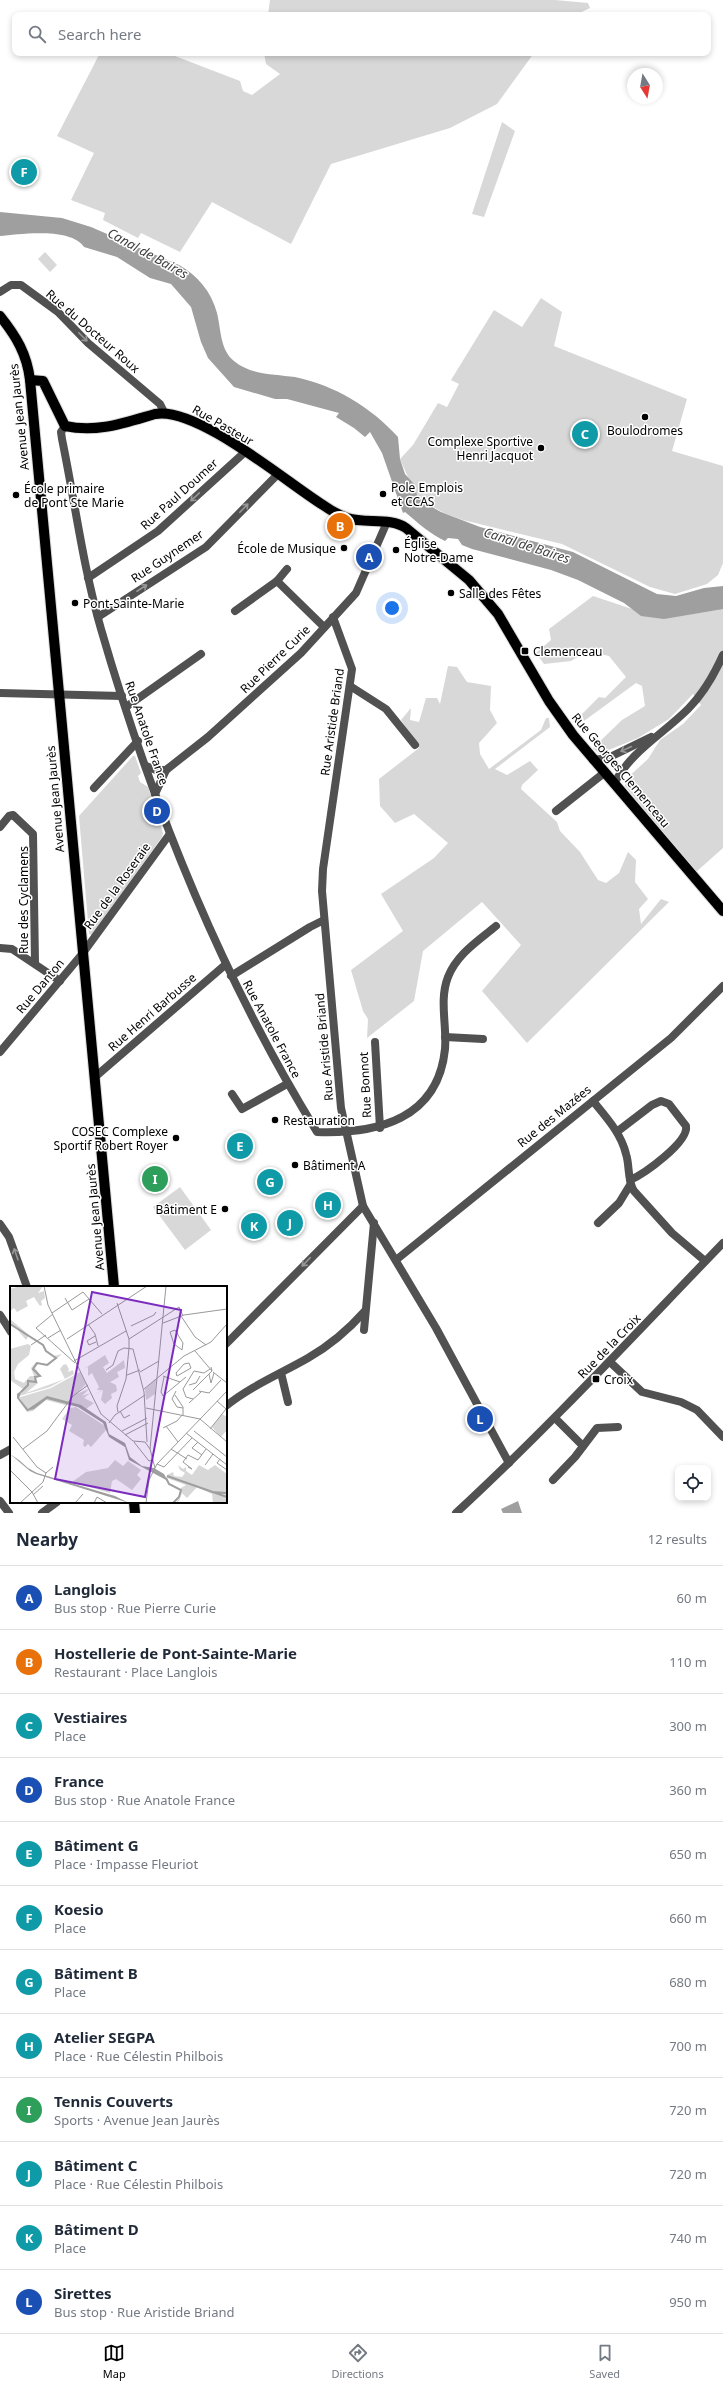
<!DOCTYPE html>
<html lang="en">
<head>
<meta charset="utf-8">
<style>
  body { margin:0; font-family:"Noto Sans",sans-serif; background:#f6f6f7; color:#1f2937 }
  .controls { position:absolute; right:12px; bottom:12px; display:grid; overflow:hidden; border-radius:8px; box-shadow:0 2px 6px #0003 }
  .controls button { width:36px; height:36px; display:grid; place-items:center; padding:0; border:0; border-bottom:1px solid #e0e1e3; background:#fff; color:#1f2937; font:20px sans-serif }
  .compass { position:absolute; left:627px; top:68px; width:36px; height:36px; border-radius:50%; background:#fff; box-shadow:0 2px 6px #0003; rotate:169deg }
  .you { position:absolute; left:392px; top:608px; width:14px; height:14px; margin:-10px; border:3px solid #fff; border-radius:50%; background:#1a73e8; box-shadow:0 0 0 6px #1a73e833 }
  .badge { display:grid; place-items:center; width:26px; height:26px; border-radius:50%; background:#000; color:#fff; font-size:13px; font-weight:700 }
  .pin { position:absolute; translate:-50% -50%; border:2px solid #fff; box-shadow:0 1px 4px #0006 }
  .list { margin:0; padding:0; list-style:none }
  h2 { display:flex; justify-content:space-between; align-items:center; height:52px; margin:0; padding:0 16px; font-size:17px }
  h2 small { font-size:13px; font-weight:400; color:#747a83 }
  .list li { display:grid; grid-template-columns:26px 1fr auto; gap:12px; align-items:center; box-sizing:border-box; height:64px; padding:0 16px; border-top:1px solid #e0e1e3 }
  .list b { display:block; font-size:15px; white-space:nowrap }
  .list p { margin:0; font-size:13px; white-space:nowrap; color:#747a83 }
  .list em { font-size:13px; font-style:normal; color:#747a83 }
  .icon { flex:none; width:22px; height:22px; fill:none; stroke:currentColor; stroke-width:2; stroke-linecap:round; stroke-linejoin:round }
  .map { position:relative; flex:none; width:723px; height:1513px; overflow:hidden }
  .search { position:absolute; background:#fff; box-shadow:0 2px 6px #0003; left:12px; right:12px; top:12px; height:44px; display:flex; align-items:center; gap:10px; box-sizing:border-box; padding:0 14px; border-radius:8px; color:#747a83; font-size:15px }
  .sheet { height:820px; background:#fff }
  nav { display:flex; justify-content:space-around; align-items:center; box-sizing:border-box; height:56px; border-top:1px solid #e0e1e3; background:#fff; font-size:11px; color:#747a83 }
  nav a { display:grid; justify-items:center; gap:2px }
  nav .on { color:#000 }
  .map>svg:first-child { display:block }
  .green { fill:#d8d8d8 }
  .water { fill:#9f9f9f }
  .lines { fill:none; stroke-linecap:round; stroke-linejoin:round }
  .major-casing { stroke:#dbdbdb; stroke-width:12 }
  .minor { stroke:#515151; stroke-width:8 }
  .major { stroke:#000; stroke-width:10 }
  .oneway { stroke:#979797 }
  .poi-dot { fill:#000; stroke:#fff; stroke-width:1.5 }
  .labels { text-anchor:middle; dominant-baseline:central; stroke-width:3; stroke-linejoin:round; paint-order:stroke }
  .street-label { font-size:12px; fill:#000; stroke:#fff }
  .poi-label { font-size:12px; fill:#000; stroke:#fff; text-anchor:start }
  .water-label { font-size:13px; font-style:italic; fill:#404040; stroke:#fff }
  .inset-river { fill:none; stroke:#9f9f9f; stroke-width:2 }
  .inset-road { fill:none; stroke:#999; stroke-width:1 }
  .view { fill:#7b2cbf; fill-opacity:0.15; stroke:#7b2cbf; stroke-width:2 }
  .inset-edge { fill:none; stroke:#000; stroke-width:2 }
</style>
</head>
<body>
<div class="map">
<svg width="723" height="1513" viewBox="0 0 723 1513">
  <rect width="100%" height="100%" fill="#fff"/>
  <g class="green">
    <path d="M270,0H555L588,3L590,8L575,15H268Z"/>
    <path d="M100,53H167L240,81L243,91L252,95L280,74L266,64L264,53H534L497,104L450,128L331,164L291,244L212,202L180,252L141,233L138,238L103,220L105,213L71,200L94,153L57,136Z"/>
    <path d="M502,122L515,131L484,217L472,214Z"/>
    <path d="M45,252L57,265L50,272L38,259Z"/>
    <path d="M541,298L562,312L554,346L687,399L672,451L723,466V563L718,575L707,584L675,594L650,587L562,544L463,520L444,513L425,502L415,493L400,459L413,445L438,403L447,407L459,384L451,380L494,310L522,327Z"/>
    <path d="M593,596L656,617L723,601V848L696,872L625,786L626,779L648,759L660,740L683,724L701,705L693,694L669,719L638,738L599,754L593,748L622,720L645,706L642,686L636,683L584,721L582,714L599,697L605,698L626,677L609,656L592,652L581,655L571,661L544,664L536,653L551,640L549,629Z"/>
    <path d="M448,666L457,667L467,682L491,686L490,710L497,723L479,743L480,754L489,769L541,730L546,718H549L550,727L495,769L507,775L530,761L538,770L522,785L521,789L557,822L560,831L580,852L598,880L606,883L619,873L628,852L636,860L635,882L648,899L639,909L641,924L661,899L669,902L527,1043L482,991L521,945L482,902L423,951L414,1001L367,1038L368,1019L363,1011L351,970L403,931L381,894L434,858L448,843L414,814L395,823L380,806L379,779L419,748L401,720L411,708L410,720L419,722L426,698H437L440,704Z"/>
    <path d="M133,756H135L141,773L138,776L140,782L148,787L163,833L162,837L92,935L89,934L79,816Z"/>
    <path d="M180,1187L211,1230L185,1250L153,1207Z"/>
  </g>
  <g class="water">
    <path d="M0,212L62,218L91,227L179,265C198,276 211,291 217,313C221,329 220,350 234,361C250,375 275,374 295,377C334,385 371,407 398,437L400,459L405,474L414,484L417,495L425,503L441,512L480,527L573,552L657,594L676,596L704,588L723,586V609L664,619L641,616L624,603L578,580L551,570L472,549L462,545L458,539L448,538L445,541C429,533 418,523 405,512L403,513L382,453L370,432L365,437L354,428L336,417L339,413L287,399H275L234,387L208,358L201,342L191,307L171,284L150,278L117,257L84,247C71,227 20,234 0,236Z"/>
    <path d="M518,1501L522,1513H503L501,1509Z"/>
  </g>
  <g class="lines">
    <defs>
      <g id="major">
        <path d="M0,316C16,336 27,354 30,380L114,1287"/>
        <path d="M30,380L43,381L65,426C97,433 124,423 155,414C197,406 286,482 323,505C330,510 339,515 347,518C366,524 390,517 406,528L469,580L498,614L549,701L573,735L723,911"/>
        <path d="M134,1502L135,1513"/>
      </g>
    </defs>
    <use href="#major" class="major-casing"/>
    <g class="minor">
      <path d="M0,292L11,285H21L58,312L88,343L160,404L164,412"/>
      <path d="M65,426L61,432L62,439C75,502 83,567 101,629C152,805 221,976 317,1132C376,1134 438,1120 445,1049C447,1025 439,1000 448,977C457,954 478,941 496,926"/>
      <path d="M88,578L158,531L245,452"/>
      <path d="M277,581L287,569"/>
      <path d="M235,611L277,581L324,627"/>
      <path d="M98,617L206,547L278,474"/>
      <path d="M333,617L352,669L323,869L322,891L341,1108L363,1206L436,1328L509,1463"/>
      <path d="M350,686L386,709L415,745"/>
      <path d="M0,693L122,696"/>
      <path d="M126,707L201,654"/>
      <path d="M593,760L608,758L651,737"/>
      <path d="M146,766L156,770H166L208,737L301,653L356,593L387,522"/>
      <path d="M614,784C630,752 663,734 688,709C704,693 714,675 723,655"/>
      <path d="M94,788L138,741"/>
      <path d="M155,794L166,770"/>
      <path d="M556,811L604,773"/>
      <path d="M0,827L9,816L13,815L33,834L35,963"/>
      <path d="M0,948L12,949L60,981"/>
      <path d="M231,976L310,927L324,920"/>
      <path d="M445,1037L483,1039"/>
      <path d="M375,1042L380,1128"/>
      <path d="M0,1052L83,953L169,835"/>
      <path d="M95,1077L225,965"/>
      <path d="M232,1094L242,1109L287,1084"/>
      <path d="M593,1101C606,1117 621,1133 626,1154C630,1166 627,1180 634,1191L672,1233L705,1261"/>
      <path d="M618,1131L652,1105L661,1101L669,1104L686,1126C689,1142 644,1174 630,1180"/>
      <path d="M598,1223L619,1203L630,1185"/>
      <path d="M0,1224L9,1237L27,1287"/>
      <path d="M396,1260L671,1038L723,986"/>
      <path d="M0,1315L11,1332"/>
      <path d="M364,1330L374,1223"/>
      <path d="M226,1344L363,1206"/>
      <path d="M610,1362L642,1392L681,1402L697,1410L723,1437"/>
      <path d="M281,1373L288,1402"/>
      <path d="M226,1406C251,1386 280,1374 308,1358C329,1346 349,1329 365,1311"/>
      <path d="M555,1418L583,1446"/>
      <path d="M0,1455L11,1449"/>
      <path d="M553,1480L575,1457L597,1428L618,1427"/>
      <path d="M0,1501L9,1513"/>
      <path d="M42,1513L57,1502"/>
      <path d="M456,1513C549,1427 635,1334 723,1243"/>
    </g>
    <use href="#major" class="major"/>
  </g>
  <defs><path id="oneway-shaft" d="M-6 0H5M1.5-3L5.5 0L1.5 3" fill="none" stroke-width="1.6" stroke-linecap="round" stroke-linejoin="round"/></defs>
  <g class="oneway">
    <use href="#oneway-shaft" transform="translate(83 337) rotate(45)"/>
    <use href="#oneway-shaft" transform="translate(195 497) rotate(137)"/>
    <use href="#oneway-shaft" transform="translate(244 508) rotate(-46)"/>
    <use href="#oneway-shaft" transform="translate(142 588) rotate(-33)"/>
    <use href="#oneway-shaft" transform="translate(626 749) rotate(155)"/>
    <use href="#oneway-shaft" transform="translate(16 1254) rotate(-109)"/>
    <use href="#oneway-shaft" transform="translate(306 1262) rotate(134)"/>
  </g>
  <g class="poi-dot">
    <circle cx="645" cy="417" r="4"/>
    <circle cx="541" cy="448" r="4"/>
    <circle cx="383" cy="494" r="4"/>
    <circle cx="16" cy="495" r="4"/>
    <circle cx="344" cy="548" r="4"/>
    <circle cx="396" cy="550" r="4"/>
    <circle cx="451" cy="593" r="4"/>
    <circle cx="75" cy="603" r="4"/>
    <rect x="521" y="647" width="8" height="8" rx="2"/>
    <circle cx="275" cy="1120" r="4"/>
    <circle cx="176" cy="1138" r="4"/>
    <circle cx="295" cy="1165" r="4"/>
    <circle cx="225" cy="1209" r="4"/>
    <rect x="592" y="1375" width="8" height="8" rx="2"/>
  </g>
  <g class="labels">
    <g class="street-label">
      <text transform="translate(93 331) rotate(41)">Rue du Docteur Roux</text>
      <text transform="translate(19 417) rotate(-96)">Avenue Jean Jaurès</text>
      <text transform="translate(223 425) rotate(30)">Rue Pasteur</text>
      <text transform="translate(179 494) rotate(-42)">Rue Paul Doumer</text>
      <text transform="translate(167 556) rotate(-34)">Rue Guynemer</text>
      <text transform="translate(275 659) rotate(-44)">Rue Pierre Curie</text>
      <text transform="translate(332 722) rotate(-82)">Rue Aristide Briand</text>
      <text transform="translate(147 733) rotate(71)">Rue Anatole France</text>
      <text transform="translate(621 770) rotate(50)">Rue Georges Clemenceau</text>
      <text transform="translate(55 799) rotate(-95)">Avenue Jean Jaurès</text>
      <text transform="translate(117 886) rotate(-54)">Rue de la Roseraie</text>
      <text transform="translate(23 900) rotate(-90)">Rue des Cyclamens</text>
      <text transform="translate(40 986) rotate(-50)">Rue Danton</text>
      <text transform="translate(152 1012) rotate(-41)">Rue Henri Barbusse</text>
      <text transform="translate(272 1029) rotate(62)">Rue Anatole France</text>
      <text transform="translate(324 1047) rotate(-95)">Rue Aristide Briand</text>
      <text transform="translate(365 1085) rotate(-93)">Rue Bonnot</text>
      <text transform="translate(554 1116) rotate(-39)">Rue des Mazées</text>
      <text transform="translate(95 1217) rotate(-95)">Avenue Jean Jaurès</text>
      <text transform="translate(609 1346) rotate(-46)">Rue de la Croix</text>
    </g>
    <g class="poi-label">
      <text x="645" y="430" text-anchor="middle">Boulodromes</text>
      <text x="533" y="441" text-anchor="end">Complexe Sportive<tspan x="533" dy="14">Henri Jacquot</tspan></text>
      <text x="391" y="487">Pole Emplois<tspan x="391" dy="14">et CCAS</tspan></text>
      <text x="24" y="488">École primaire<tspan x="24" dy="14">de Pont Ste Marie</tspan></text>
      <text x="404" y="543">Église<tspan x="404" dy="14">Notre-Dame</tspan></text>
      <text x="336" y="548" text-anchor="end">École de Musique</text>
      <text x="459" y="593">Salle des Fêtes</text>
      <text x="83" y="603">Pont-Sainte-Marie</text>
      <text x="533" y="651">Clemenceau</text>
      <text x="283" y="1120">Restauration</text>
      <text x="168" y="1131" text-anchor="end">COSEC Complexe<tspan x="168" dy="14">Sportif Robert Royer</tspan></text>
      <text x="303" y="1165">Bâtiment A</text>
      <text x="217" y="1209" text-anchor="end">Bâtiment E</text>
      <text x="604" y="1379">Croix</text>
    </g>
    <g class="water-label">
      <text transform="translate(148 253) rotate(29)">Canal de Baires</text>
      <text transform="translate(527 545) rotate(18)">Canal de Baires</text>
    </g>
  </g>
  <g transform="translate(10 1286)">
    <rect width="217" height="217" fill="#fff"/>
    <path d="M10,0H33L28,7L34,5L35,12L31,15L32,19L30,20L24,11L16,15L18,20L7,26L4,22L0,25V3ZM0,33L19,49L16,54L6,42L0,39ZM18,58L21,60L19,69L8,78L4,86L5,93L14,97L20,90H24L21,82L26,76L37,78L44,74V70L52,68L38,80L29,77L25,82L31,90L26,92L28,97L16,107L55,93L50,83L53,79L56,78L59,83L58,86L63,84L64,88L40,101L9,110L13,103L0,94V63ZM95,69L99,77L93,81L97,87L114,74L115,82L107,86L109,91L100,96L106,99L107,105L101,108L102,112L95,118L91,114L93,104L84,109L92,104H87L89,101L82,87L78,90V81L74,83ZM70,86L76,98L66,108L79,103L72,110L80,107L74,112L84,117L76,123L68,119H55L36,114L23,125L17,126L7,112L41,102ZM146,93L145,108L136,114L135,103ZM66,121L95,140L96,144L81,161L78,158L75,161L73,159L74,154L59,145L62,139L52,133L60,122ZM212,128L217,131V144L211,151L202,141ZM105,174L113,180L118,175L131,184L127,189L131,193L122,204L106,193L102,195L100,207L62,196L76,186L98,182ZM168,179L173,183L176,181V185L182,189L189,179L198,184L205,179L217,188V217H203L202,208L187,201L177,212L172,207L169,215L166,217L170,211L171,202L176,199L157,192V189L163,186L164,190L172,191L175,187L170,184Z" fill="#d8d8d8"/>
    <path d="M12,104L9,112L18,123L37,110L71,119L96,136L99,148L115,157L120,171L132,180L144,182L154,188L158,195L119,174L115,161L99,151L93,137L68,121L37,113L24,123L17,125L7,112V108ZM0,168L9,174L18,182L27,187L105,210L119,217L26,188L20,185Z" fill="#9f9f9f"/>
    <path class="inset-river" d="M0,38L33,59L36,65L46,72L37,79L27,77L23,83L30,90L25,91L26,96L18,95V99L11,106M157,190L217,211M156,192L159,198L171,204L169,211L163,217M202,206L216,207"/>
    <path class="inset-road" d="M34,0L38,19L91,128L123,155L135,156L140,163M55,12L62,24L79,13M107,17L119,53V62L116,93L107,120L108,126M42,27L73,6L92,28M43,28L26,42L65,77M171,30L185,51L196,59M153,37L174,29L217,23M78,38L85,48L88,60M121,40L144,29L146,26M165,44L173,57L172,64L164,58L160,46ZM85,50L77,55L79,59L86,56M38,52L51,44M57,53L137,0M119,53L169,21L173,30M21,59L36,49M185,65L202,85L201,81M64,75L116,45M179,77L181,82L167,90L166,87L174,78ZM96,84L103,79L108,65L114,62L123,63L134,106L137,156M130,86L149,75M203,86L217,97M199,88L201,97L204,87M117,89L130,84M153,90L170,96M154,91L151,106L153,110L176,91M179,99L186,97L190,90M134,103L174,70L201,56L217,38M183,104L202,85M166,105L162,113L167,121L173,122M189,105L199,107L211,94M165,109L173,121V129M183,113L176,111L173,103L184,85L194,87L200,83M207,115L216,123M179,117L191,106M136,122L190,133L217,156M110,125L114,132L120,129M99,137L105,129L135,109M156,140L168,156M153,142L167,135L172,129M200,143L216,123M112,145L137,132M184,145L217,171M176,147L217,179M115,149L138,137M3,151L27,181L36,187M124,156L139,175L143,174M188,156L182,162L192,169M13,163L37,145L63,110L78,99M161,163L177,173M210,173L207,177L217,184M147,178L154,181L182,152M195,179L203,168M178,181L182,183L173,176L178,169L188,174L196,163M145,182L140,163L156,0M0,184L22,206L28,217M23,209L33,200M10,217L33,196L36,187L43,181M65,217L73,208M84,217L87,211L97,217M136,217L139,194L147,178L217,105"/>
    <path class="view" d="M82,6L171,24L135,211L45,193Z"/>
    <rect width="217" height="217" class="inset-edge"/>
  </g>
</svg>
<div class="controls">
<button><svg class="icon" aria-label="locate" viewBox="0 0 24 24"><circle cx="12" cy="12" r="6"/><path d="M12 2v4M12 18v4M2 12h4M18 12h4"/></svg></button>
</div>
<svg class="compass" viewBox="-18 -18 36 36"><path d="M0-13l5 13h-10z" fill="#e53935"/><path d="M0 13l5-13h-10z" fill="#747a83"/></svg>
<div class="you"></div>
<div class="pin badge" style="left:369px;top:557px;background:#1a4fb4">A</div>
<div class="pin badge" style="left:340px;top:526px;background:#e8710a">B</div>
<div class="pin badge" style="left:585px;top:434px;background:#0f9aa8">C</div>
<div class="pin badge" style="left:157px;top:811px;background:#1a4fb4">D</div>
<div class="pin badge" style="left:240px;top:1146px;background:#0f9aa8">E</div>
<div class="pin badge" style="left:24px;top:172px;background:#0f9aa8">F</div>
<div class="pin badge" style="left:270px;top:1182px;background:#0f9aa8">G</div>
<div class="pin badge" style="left:328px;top:1205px;background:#0f9aa8">H</div>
<div class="pin badge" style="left:155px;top:1179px;background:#2e9e5b">I</div>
<div class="pin badge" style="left:290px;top:1223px;background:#0f9aa8">J</div>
<div class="pin badge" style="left:254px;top:1226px;background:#0f9aa8">K</div>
<div class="pin badge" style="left:480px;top:1419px;background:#1a4fb4">L</div>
<div class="search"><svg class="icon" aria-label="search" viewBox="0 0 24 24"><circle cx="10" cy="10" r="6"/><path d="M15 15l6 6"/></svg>Search here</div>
</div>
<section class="sheet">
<h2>Nearby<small>12 results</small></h2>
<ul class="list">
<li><span class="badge" style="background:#1a4fb4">A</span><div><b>Langlois</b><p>Bus stop · Rue Pierre Curie</p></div><em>60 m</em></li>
<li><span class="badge" style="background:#e8710a">B</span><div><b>Hostellerie de Pont-Sainte-Marie</b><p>Restaurant · Place Langlois</p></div><em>110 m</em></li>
<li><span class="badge" style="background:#0f9aa8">C</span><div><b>Vestiaires</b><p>Place</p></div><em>300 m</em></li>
<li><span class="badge" style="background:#1a4fb4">D</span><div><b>France</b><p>Bus stop · Rue Anatole France</p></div><em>360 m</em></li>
<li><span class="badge" style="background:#0f9aa8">E</span><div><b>Bâtiment G</b><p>Place · Impasse Fleuriot</p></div><em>650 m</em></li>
<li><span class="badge" style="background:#0f9aa8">F</span><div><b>Koesio</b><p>Place</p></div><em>660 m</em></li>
<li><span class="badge" style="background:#0f9aa8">G</span><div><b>Bâtiment B</b><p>Place</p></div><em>680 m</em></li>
<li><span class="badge" style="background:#0f9aa8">H</span><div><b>Atelier SEGPA</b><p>Place · Rue Célestin Philbois</p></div><em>700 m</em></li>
<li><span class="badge" style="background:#2e9e5b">I</span><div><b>Tennis Couverts</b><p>Sports · Avenue Jean Jaurès</p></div><em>720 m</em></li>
<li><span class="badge" style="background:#0f9aa8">J</span><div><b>Bâtiment C</b><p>Place · Rue Célestin Philbois</p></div><em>720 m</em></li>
<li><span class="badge" style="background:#0f9aa8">K</span><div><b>Bâtiment D</b><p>Place</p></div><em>740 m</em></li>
<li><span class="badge" style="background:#1a4fb4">L</span><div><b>Sirettes</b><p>Bus stop · Rue Aristide Briand</p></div><em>950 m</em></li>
</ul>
</section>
<nav>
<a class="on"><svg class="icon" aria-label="map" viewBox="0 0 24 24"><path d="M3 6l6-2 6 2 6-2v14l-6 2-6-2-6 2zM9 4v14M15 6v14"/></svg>Map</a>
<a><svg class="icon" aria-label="directions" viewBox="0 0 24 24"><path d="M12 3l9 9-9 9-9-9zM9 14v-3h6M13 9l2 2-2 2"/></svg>Directions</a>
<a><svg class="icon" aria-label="saved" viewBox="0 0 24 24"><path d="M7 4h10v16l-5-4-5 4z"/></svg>Saved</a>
</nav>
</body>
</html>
